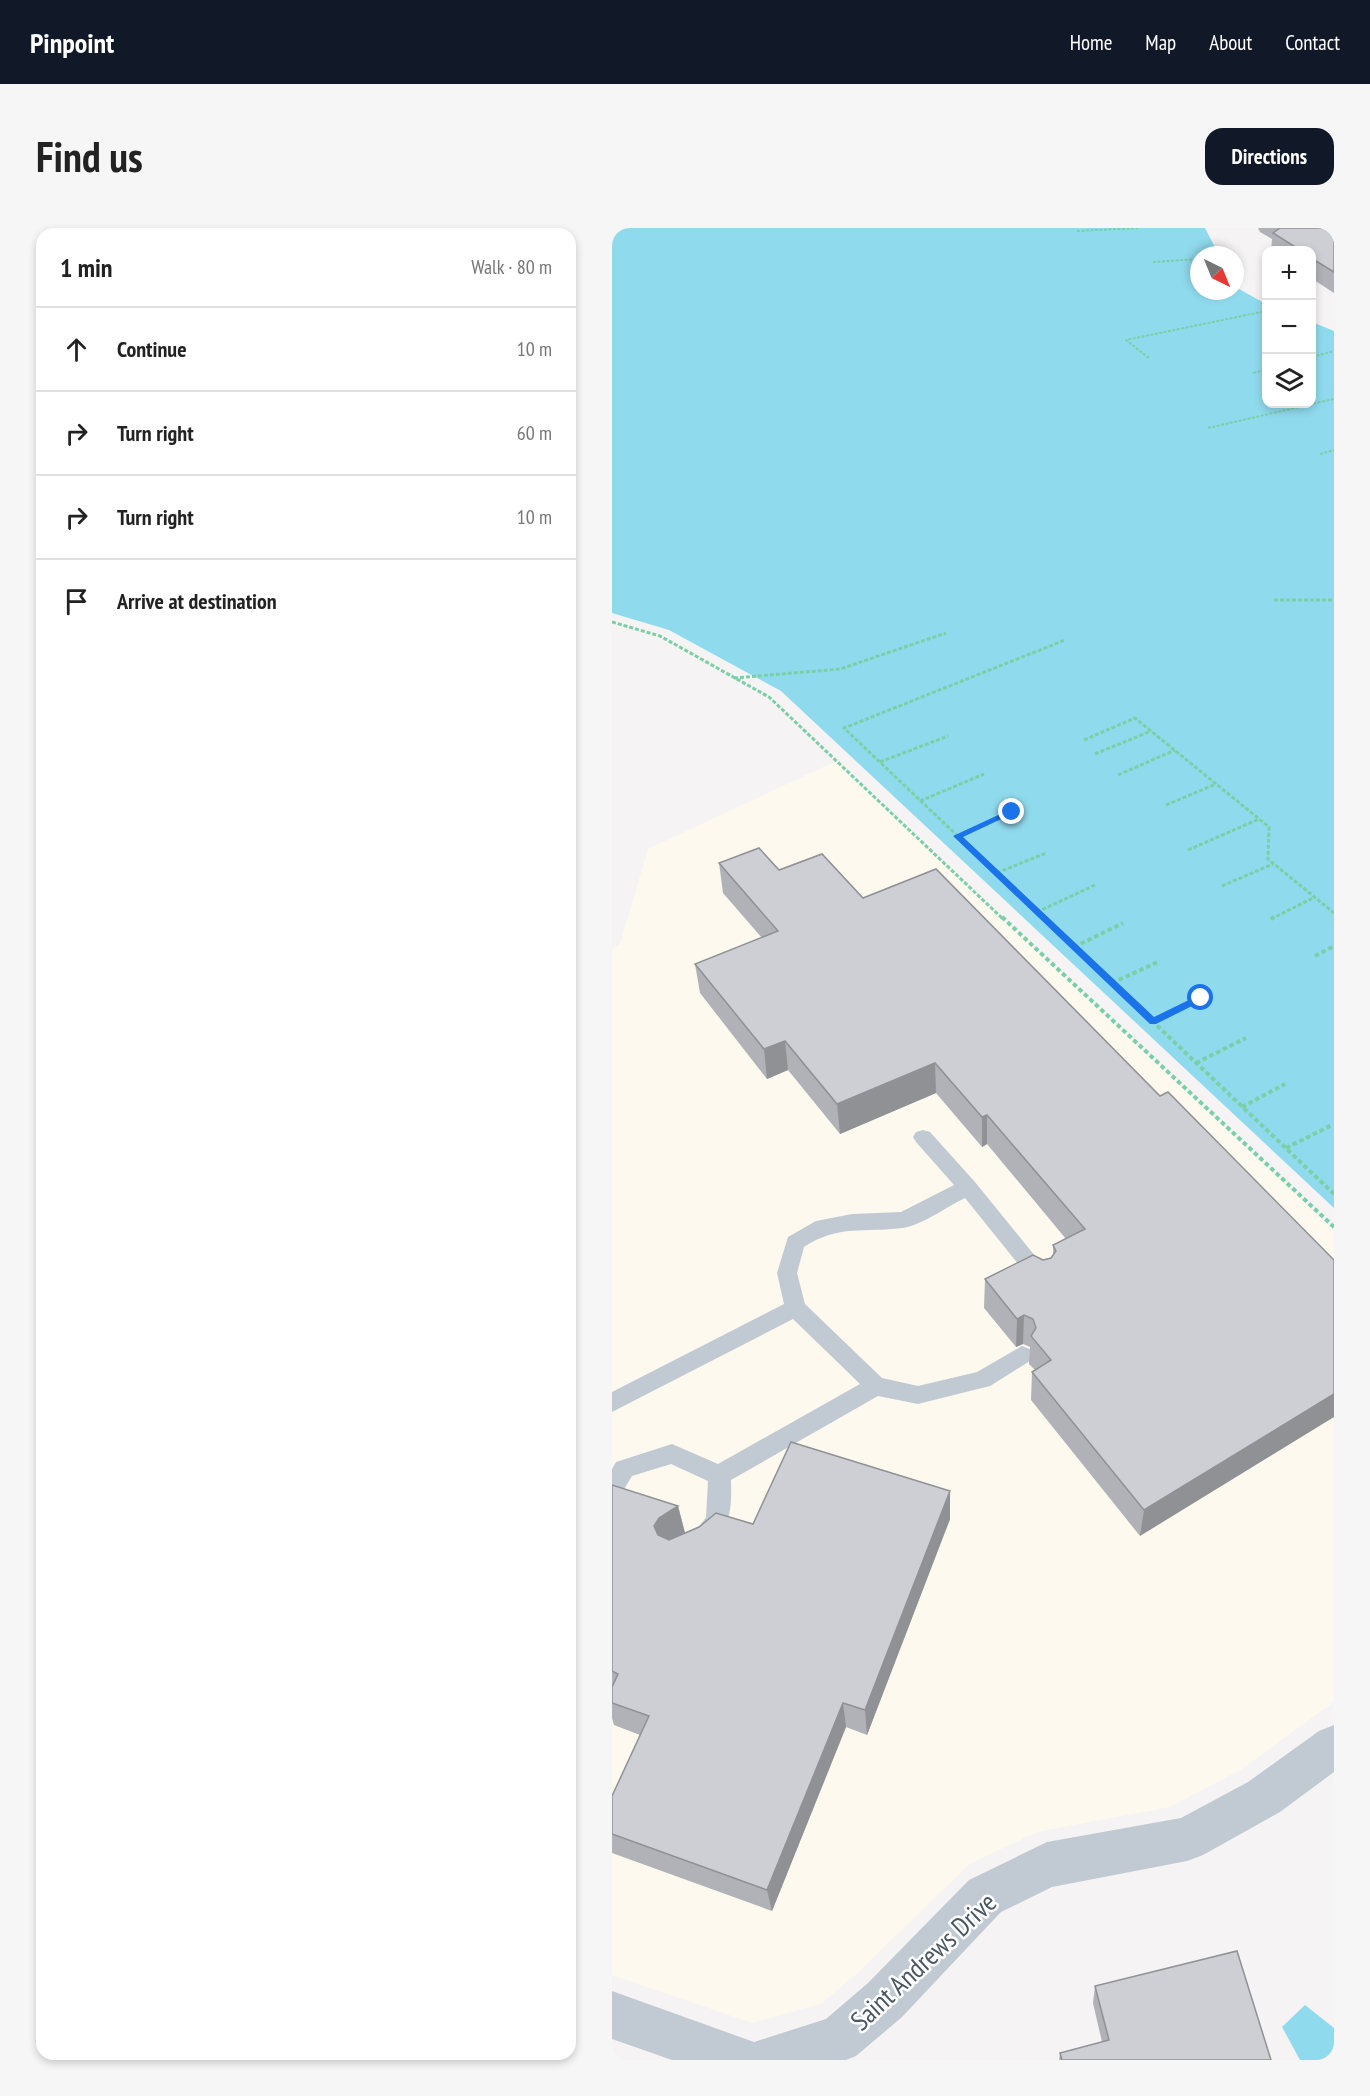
<!DOCTYPE html>
<html lang="en">
<head>
<meta charset="utf-8">
<style>
  body { margin:0; font-family:"PT Sans Narrow",sans-serif; background:#f6f6f6; color:#222 }
  .controls { position:absolute; right:18px; top:18px; display:grid; overflow:hidden; border-radius:12px; box-shadow:0 3px 9px #0003 }
  .controls button { width:54px; height:54px; display:grid; place-items:center; padding:0; border:0; border-bottom:2px solid #e0e0e0; background:#fff; color:#222; font:30px sans-serif }
  .compass { position:absolute; left:578px; top:18px; width:54px; height:54px; border-radius:50%; background:#fff; box-shadow:0 3px 9px #0003; rotate:137deg }
  .stop { position:absolute; width:18px; height:18px; margin:-14px; border:4px solid #1a73e8; border-radius:50%; background:#fff }
  .stop.end { background:#1a73e8; border-color:#fff; box-shadow:0 2px 6px #0008 }
  .list { margin:0; padding:0; list-style:none }
  h2 { display:flex; justify-content:space-between; align-items:center; height:78px; margin:0; padding:0 24px; font-size:26px }
  h2 small { font-size:20px; font-weight:400; color:#767676 }
  .list li { display:grid; grid-template-columns:39px 1fr auto; gap:18px; align-items:center; box-sizing:border-box; height:84px; padding:0 24px; border-top:2px solid #e0e0e0 }
  .list b { display:block; font-size:22px; white-space:nowrap }
  .list em { font-size:20px; font-style:normal; color:#767676 }
  .icon { flex:none; width:33px; height:33px; fill:none; stroke:currentColor; stroke-width:2; stroke-linecap:round; stroke-linejoin:round }
  .map { position:relative; flex:none; width:722px; height:1832px; overflow:hidden; border-radius:18px }
  header { display:flex; align-items:center; gap:36px; box-sizing:border-box; height:84px; padding:0 30px; background:#111827; color:#fff }
  header strong { font-size:28px }
  nav { display:flex; gap:33px; margin-inline-start:auto; font-size:21px }
  .intro { display:flex; align-items:center; justify-content:space-between; box-sizing:border-box; height:144px; padding:0 36px }
  h1 { margin:0; font-size:42px }
  .button { padding:15px 27px; border-radius:18px; background:#111827; color:#fff; font-size:21px; font-weight:700 }
  main { display:flex; gap:36px; padding:0 36px }
  aside { flex:1; background:#fff; border-radius:18px; box-shadow:0 3px 9px #0003 }
  .map>svg:first-child { display:block }
  .commercial { fill:#fdf9ef }
  .water { fill:#90daee }
  .lines { fill:none; stroke-linecap:round; stroke-linejoin:round }
  .path-far2 { stroke:#7ad0a6; stroke-width:2; stroke-dasharray:3 1.5; stroke-linecap:butt }
  .path-far1 { stroke:#7ad0a6; stroke-width:3; stroke-dasharray:4 2; stroke-linecap:butt }
  .path { stroke:#7ad0a6; stroke-width:4; stroke-dasharray:4.5 3; stroke-linecap:butt }
  .service { fill:#c1cad2; fill-rule:evenodd }
  .minor { fill:#c1cad2; fill-rule:evenodd }
  .wall { fill:#b0b2b7 }
  .shaded-wall { fill:#909195 }
  .building { fill:#cdcfd5; stroke:#909195; stroke-width:1.5 }
  .route { fill:#1a73e8 }
  .labels { text-anchor:middle; dominant-baseline:central; stroke-width:5; stroke-linejoin:round; paint-order:stroke }
  .near-street-label { font-size:27px; fill:#4a5661; stroke:#fff }
</style>
</head>
<body>
<header>
<strong>Pinpoint</strong>
<nav><a>Home</a><a>Map</a><a>About</a><a>Contact</a></nav>
</header>
<div class="intro"><h1>Find us</h1><a class="button">Directions</a></div>
<main>
<aside>
<h2>1 min<small>Walk · 80 m</small></h2>
<ul class="list">
<li><svg class="icon" aria-label="ahead" viewBox="0 0 24 24"><path d="M12 20V5M6 11l6-6 6 6"/></svg><div><b>Continue</b></div><em>10 m</em></li>
<li><svg class="icon" aria-label="right" viewBox="0 0 24 24"><path d="M7 20v-9h11M14 6l5 5-5 5"/></svg><div><b>Turn right</b></div><em>60 m</em></li>
<li><svg class="icon" aria-label="right" viewBox="0 0 24 24"><path d="M7 20v-9h11M14 6l5 5-5 5"/></svg><div><b>Turn right</b></div><em>10 m</em></li>
<li><svg class="icon" aria-label="arrive" viewBox="0 0 24 24"><path d="M6 21V4h12l-3 4 3 4H6"/></svg><div><b>Arrive at destination</b></div></li>
</ul>
</aside>
<div class="map">
<svg width="722" height="1832" viewBox="0 0 722 1832">
  <rect width="100%" height="100%" fill="#f5f3f3"/>
  <path class="commercial" d="M224,533L722,1003V1474L630,1541L558,1579L425,1604L356,1637L248,1743L209,1776L140,1795L0,1747V721L8,716L36,621Z"/>
  <g class="water">
    <path d="M0,0H593L607,27H587V63H623V54L627,61L654,76V176H700V94L722,103V980L169,463L57,402L0,385Z"/>
    <path d="M693,1777L722,1800V1832H688L670,1799Z"/>
  </g>
  <g class="lines">
    <g class="path-far2">
      <path d="M465,3L526,0"/>
      <path d="M541,34L587,31"/>
      <path d="M700,129L722,123"/>
      <path d="M537,130L514,112L654,83"/>
      <path d="M641,145L654,142"/>
      <path d="M596,200L722,171"/>
      <path d="M708,226L722,222"/>
    </g>
    <g class="path-far1">
      <path d="M662,372H722"/>
      <path d="M0,394L48,408L157,469L391,691"/>
      <path d="M122,450L228,441L334,405"/>
      <path d="M472,512L523,490L657,599L656,631L722,685"/>
      <path d="M483,526L539,503"/>
      <path d="M268,534L336,508"/>
      <path d="M506,547L563,522"/>
      <path d="M308,573L372,546"/>
      <path d="M554,577L604,556"/>
      <path d="M346,608L400,584"/>
      <path d="M576,622L647,591"/>
      <path d="M385,645L434,625"/>
      <path d="M610,658L661,636"/>
      <path d="M425,684L483,657"/>
      <path d="M433,691L232,500L453,412"/>
      <path d="M659,691L703,669"/>
    </g>
    <g class="path">
      <path d="M390,689L722,999"/>
      <path d="M431,689L722,966"/>
      <path d="M659,691L662,689"/>
      <path d="M462,719L511,695"/>
      <path d="M703,728L722,718"/>
      <path d="M500,755L548,733"/>
      <path d="M541,793L589,770"/>
      <path d="M584,835L634,810"/>
      <path d="M630,879L673,856"/>
      <path d="M674,920L720,897"/>
    </g>
    <path class="service" d="M311,902L318,904L363,954L437,1045L440,1051L437,1057L430,1059L423,1057L353,970C336,978 309,998 290,1000C252,1005 227,996 192,1019L185,1045L193,1076L270,1150L306,1158L365,1144L410,1118L418,1121L421,1127L418,1133L378,1158L306,1176L266,1168L119,1252C120,1276 119,1309 93,1318L85,1315L81,1308L94,1289L96,1253L59,1236L20,1248L8,1268L0,1271V1241L4,1234L60,1216L106,1236L248,1156L181,1091L0,1184V1164L172,1076L165,1045L176,1009L204,993L240,986L289,984L342,957L304,914L301,909L304,904Z"/>
    <path class="minor" d="M722,1497V1544L668,1584L591,1627L575,1633L440,1659L389,1684L290,1789L244,1828L234,1832H60L0,1811V1763L142,1814L214,1791L256,1755L357,1652L435,1614L569,1590L636,1554L707,1503Z"/>
  </g>
  <g class="wall">
    <path d="M646,0H722V65L699,50V22H659L660,11L648,4Z"/>
    <path d="M107,635L167,642L251,670L548,868L722,1032L528,1308L419,1172L420,1144L423,1142L417,1136L418,1119L411,1116L404,1119L372,1080L373,1051L439,1030L441,1027V1017L454,1011L375,916L370,919L324,865L228,906L176,842L155,851L88,765L83,736L150,710L111,665Z"/>
    <path d="M0,1257L66,1278L73,1305L141,1296L338,1291L255,1507L234,1499L160,1683L0,1625V1568L28,1507L2,1497L0,1490Z"/>
    <path d="M483,1758L659,1832H447L448,1825L490,1814L481,1775Z"/>
  </g>
  <g class="shaded-wall">
    <path d="M173,813L176,842L155,851L152,821Z"/>
    <path d="M323,835L324,865L228,906L225,876Z"/>
    <path d="M375,887V916L370,919V889Z"/>
    <path d="M412,1087L411,1116L404,1119L405,1091Z"/>
    <path d="M722,1166V1189L528,1308L532,1282Z"/>
    <path d="M338,1263V1291L255,1507L253,1482Z"/>
    <path d="M66,1278L73,1305L49,1325L42,1298L47,1290Z"/>
    <path d="M231,1475L234,1499L160,1683L155,1662Z"/>
  </g>
  <g class="building">
    <path d="M668,0H722V44L699,30V22H688L661,5Z"/>
    <path d="M147,620L167,642L210,626L251,670L324,641L548,868L556,864L722,1032V1166L532,1282L420,1144L439,1132L419,1108L424,1100L421,1091L412,1087L405,1091L373,1051L421,1027L431,1032L439,1030L444,1023L441,1017L473,1001L375,887L370,889L323,835L225,876L173,813L152,821L83,736L166,703L107,635Z"/>
    <path d="M179,1214L338,1263L253,1482L231,1475L155,1662L0,1606V1568L37,1488L0,1475V1459L6,1446L0,1443V1257L66,1278L47,1290L42,1298L46,1307L57,1312L87,1299L104,1285L141,1296Z"/>
    <path d="M625,1723L659,1832H450L448,1825L497,1812L483,1758Z"/>
  </g>
  <path class="route" d="M397,582L404,584L351,609L542,789L585,768H592V772L544,796H538L341,608Z"/>
  <g class="labels">
    <g class="near-street-label">
      <text transform="translate(311 1733) rotate(-43)">Saint Andrews Drive</text>
    </g>
  </g>
</svg>
<div class="controls">
<button>+</button>
<button>−</button>
<button><svg class="icon" aria-label="layers" viewBox="0 0 24 24"><path d="M12 4l9 5-9 5-9-5zM3 14l9 5 9-5"/></svg></button>
</div>
<svg class="compass" viewBox="-18 -18 36 36"><path d="M0-13l5 13h-10z" fill="#e53935"/><path d="M0 13l5-13h-10z" fill="#767676"/></svg>
<div class="stop" style="left:589px;top:770px"></div>
<div class="stop end" style="left:400px;top:584px"></div>
</div>
</main>
</body>
</html>
